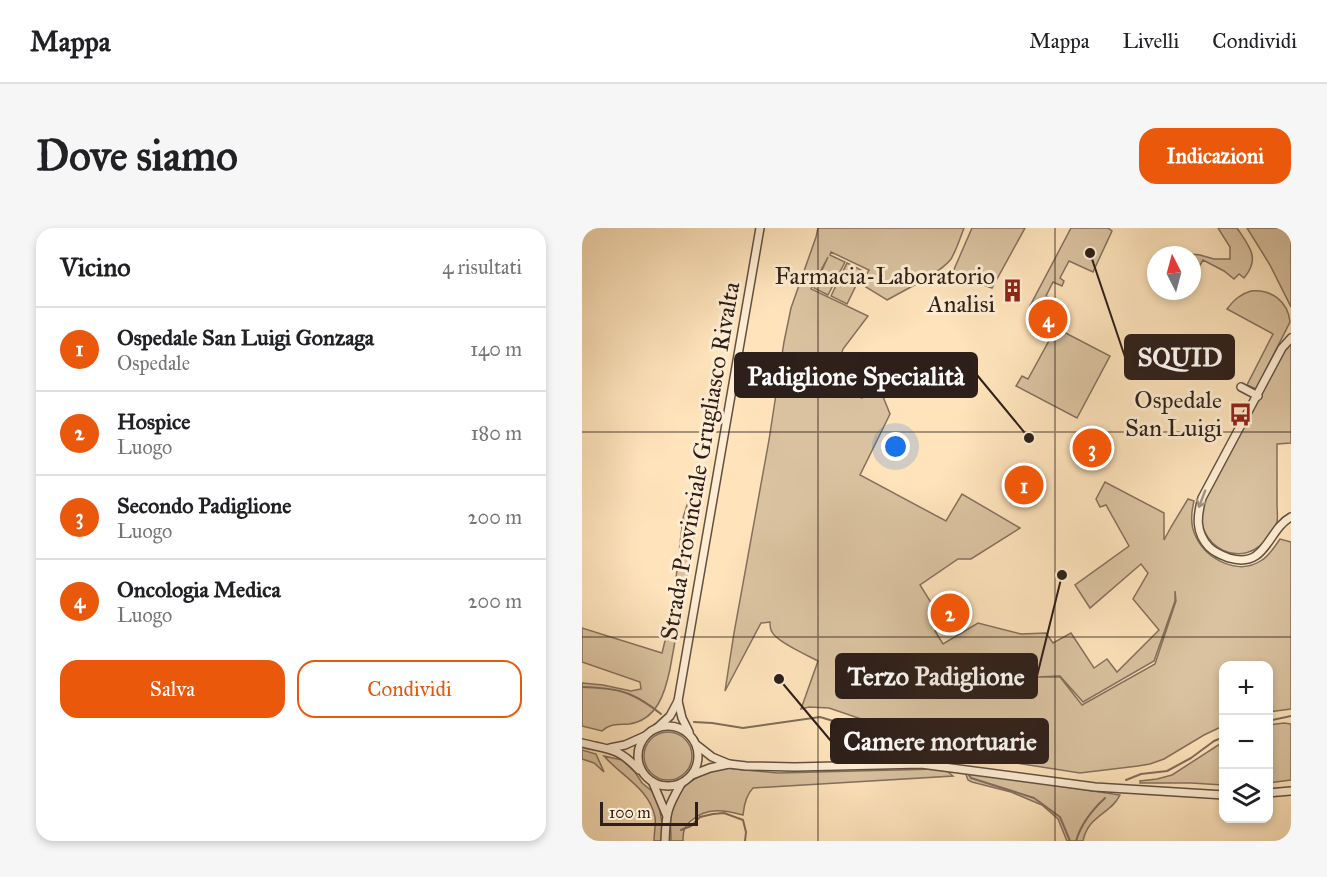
<!DOCTYPE html>
<html lang="it">
<head>
<meta charset="utf-8">
<style>
  body { margin:0; font-family:"IM FELL Great Primer",serif; background:#f6f6f6; color:#202124 }
  .controls { position:absolute; right:18px; bottom:18px; display:grid; overflow:hidden; border-radius:12px; box-shadow:0 3px 9px #0003 }
  .controls button { width:54px; height:54px; display:grid; place-items:center; padding:0; border:0; border-bottom:2px solid #e0e0e0; background:#fff; color:#202124; font:30px sans-serif }
  .compass { position:absolute; left:565px; top:18px; width:54px; height:54px; border-radius:50%; background:#fff; box-shadow:0 3px 9px #0003; rotate:354deg }
  .scale { position:absolute; left:18px; bottom:15px; width:98px; box-sizing:border-box; padding-left:6px; border:3px solid #2d1f1a; border-top:0; font-size:16px; line-height:21px; white-space:nowrap; color:#2d1f1a; -webkit-text-stroke:4px #feedd3; paint-order:stroke }
  .you { position:absolute; left:314px; top:219px; width:21px; height:21px; margin:-15px; border:4px solid #fff; border-radius:50%; background:#1a73e8; box-shadow:0 0 0 9px #1a73e833 }
  .badge { display:grid; place-items:center; width:39px; height:39px; border-radius:50%; background:#ea580c; color:#fff; font-size:20px; font-weight:700 }
  .pin { position:absolute; translate:-50% -50%; border:3px solid #fff; box-shadow:0 2px 6px #0006 }
  .list { margin:0; padding:0; list-style:none }
  h2 { display:flex; justify-content:space-between; align-items:center; height:78px; margin:0; padding:0 24px; font-size:26px }
  h2 small { font-size:20px; font-weight:400; color:#757577 }
  .list li { display:grid; grid-template-columns:39px 1fr auto; gap:18px; align-items:center; box-sizing:border-box; height:84px; padding:0 24px; border-top:2px solid #e0e0e0 }
  .list b { display:block; font-size:22px; white-space:nowrap }
  .list p { margin:0; font-size:20px; white-space:nowrap; color:#757577 }
  .list em { font-size:20px; font-style:normal; color:#757577 }
  .actions { display:flex; gap:12px; padding:18px 24px }
  .actions a { flex:1; padding:14px 0; border:2px solid #ea580c; border-radius:18px; text-align:center; font-size:21px; color:#ea580c }
  .actions .main { background:#ea580c; color:#fff }
  .icon { flex:none; width:33px; height:33px; fill:none; stroke:currentColor; stroke-width:2; stroke-linecap:round; stroke-linejoin:round }
  .map { position:relative; flex:none; width:709px; height:613px; overflow:hidden; border-radius:18px }
  header { display:flex; align-items:center; gap:36px; box-sizing:border-box; height:84px; padding:0 30px; background:#fff; border-bottom:2px solid #e0e0e0 }
  header strong { font-size:28px }
  nav { display:flex; gap:33px; margin-inline-start:auto; font-size:21px }
  .intro { display:flex; align-items:center; justify-content:space-between; box-sizing:border-box; height:144px; padding:0 36px }
  h1 { margin:0; font-size:42px }
  .button { padding:15px 27px; border-radius:18px; background:#ea580c; color:#fff; font-size:21px; font-weight:700 }
  main { display:flex; gap:36px; padding:0 36px }
  aside { flex:1; background:#fff; border-radius:18px; box-shadow:0 3px 9px #0003 }
  .map>svg:first-child { display:block }
  .green { fill:#dac2a0; stroke:#84705d; stroke-width:1.5; fill-rule:evenodd }
  .lines { fill:none; stroke-linecap:round; stroke-linejoin:round }
  .stream { stroke:#806c5a; stroke-width:2 }
  .minor-casing { stroke:#615042; stroke-width:10 }
  .minor { stroke:#feedd3; stroke-width:7 }
  .oneway { stroke:#a09080 }
  .grid { fill:none; stroke:#2d1f1a; stroke-width:1.5; stroke-opacity:0.55 }
  .labels { text-anchor:middle; dominant-baseline:central; stroke-width:6; stroke-linejoin:round; paint-order:stroke }
  .poi-label { font-size:24px; fill:#2d1f1a; stroke:#feedd3; text-anchor:end }
  .street-label { font-size:24px; fill:#2d1f1a; stroke:#feedd3 }
  .leader { fill:none; stroke:#2d1f1a; stroke-width:2 }
  .callout-dot { fill:#2d1f1a; stroke:#feedd3; stroke-width:2 }
  .callout { fill:#2d1f1a; stroke:#2d1f1a; stroke-width:2 }
  .callout-label { font-size:26px; text-anchor:middle; font-weight:bold; fill:#fff }
</style>
</head>
<body>
<header>
<strong>Mappa</strong>
<nav><a>Mappa</a><a>Livelli</a><a>Condividi</a></nav>
</header>
<div class="intro"><h1>Dove siamo</h1><a class="button">Indicazioni</a></div>
<main>
<aside>
<h2>Vicino<small>4 risultati</small></h2>
<ul class="list">
<li><span class="badge">1</span><div><b>Ospedale San Luigi Gonzaga</b><p>Ospedale</p></div><em>140 m</em></li>
<li><span class="badge">2</span><div><b>Hospice</b><p>Luogo</p></div><em>180 m</em></li>
<li><span class="badge">3</span><div><b>Secondo Padiglione</b><p>Luogo</p></div><em>200 m</em></li>
<li><span class="badge">4</span><div><b>Oncologia Medica</b><p>Luogo</p></div><em>200 m</em></li>
</ul>
<div class="actions"><a class="main">Salva</a><a>Condividi</a></div>
</aside>
<div class="map">
<svg width="709" height="613" viewBox="0 0 709 613">
  <rect width="100%" height="100%" fill="#fee3bb"/>
  <filter id="stains"><feTurbulence type="fractalNoise" baseFrequency=".00333" numOctaves="4"/><feColorMatrix values="0 0 0 0 .2 0 0 0 0 .09 0 0 0 0 .02 0 0 0 .5 -.17"/></filter>
  <radialGradient id="worn" r=".72"><stop offset=".6" stop-color="#630" stop-opacity="0"/><stop offset="1" stop-color="#630" stop-opacity=".3"/></radialGradient>
  <g class="green">
    <path d="M236,0H382C378,10 375,21 369,31C360,44 321,63 305,72L279,56L287,42L249,24L248,27L263,34L246,67L232,60L246,29L229,61L286,88L261,121L254,144L246,141L242,154L280,170C287,159 291,149 305,146L310,148L300,166L308,186L278,247L364,293L380,266L438,300L389,331H376L338,357L363,397L353,403L361,416L396,395L439,406L464,405L471,415L489,405L512,440L525,431L535,444L577,402L551,371L566,345L559,336L508,380L493,357L547,318L524,277L518,279L514,271L523,254L582,285V312L589,299L606,271L612,273C609,285 608,298 614,309C625,332 657,348 680,332C688,327 693,318 698,311L709,314V481L687,484L686,437H642L641,498L622,507L582,531L568,536L556,538L498,545L388,528L247,480L227,479L219,481L236,433C225,427 195,414 190,404C188,401 188,398 188,394L179,395L143,463L152,405L187,212L202,114L209,80L234,9ZM593,363L594,373L573,436L500,477L478,449H454L478,448L501,474L572,433L593,373Z"/>
    <path d="M390,0H443L410,60L370,46Z"/>
    <path d="M489,0H526L530,3L511,44L487,33L478,50L482,53L480,58L471,54L464,68L472,72L470,76L465,74L460,84L448,78Z"/>
    <path d="M636,0H655C667,18 679,30 662,50L657,46L652,51L642,43L621,32L615,42L610,40V27H591L592,24L618,27L632,31H648V19Z"/>
    <path d="M665,0H709V79L688,37Z"/>
    <path d="M265,35L281,43L265,76L249,68Z"/>
    <path d="M669,63C689,61 706,73 708,94L674,161L665,157L691,106L645,81C652,72 658,66 669,63Z"/>
    <path d="M474,100L528,128L495,190L434,158L440,148L446,151Z"/>
    <path d="M709,114V215L695,216C695,236 695,256 695,276C695,281 696,289 695,294C694,298 690,302 688,306C663,347 609,318 621,276L703,121Z"/>
    <path d="M114,242L123,246L88,441C83,465 75,492 47,496C36,497 28,495 20,503L0,498V455L21,457L49,463L59,461L58,454L0,434V400L80,425L90,385L101,290L110,261Z"/>
    <path d="M702,495L709,496V552L687,555V497Z"/>
    <circle cx="86" cy="528" r="24"/>
    <path d="M641,514V557L609,555H558V553L575,551L590,547Z"/>
    <path d="M0,522L14,526L22,544L12,535L0,531Z"/>
    <path d="M22,528L40,532L53,544L60,555L71,564L77,577L80,595V613H72C72,606 74,596 73,589C67,560 39,548 22,528Z"/>
    <path d="M144,540L196,545L354,541L365,543L371,548L171,560C164,567 162,577 161,587C143,582 125,579 110,592C102,598 101,603 101,613H89C89,603 87,584 90,575C98,556 124,542 144,540Z"/>
    <path d="M383,544L538,567C529,586 506,587 501,613H485L476,591L460,577L429,564L390,554L386,552Z"/>
  </g>
  <g class="lines">
    <g class="stream">
      <path d="M0,459C13,459 35,461 47,466C59,471 69,478 79,486"/>
      <path d="M686,493L709,488"/>
      <path d="M112,494L130,495L161,500L238,489L328,516L381,535"/>
      <path d="M385,544L389,550L452,570L478,589L488,613"/>
      <path d="M544,552L559,546L585,543L609,530L632,513L642,509"/>
      <path d="M99,602L109,598L118,589L131,586L142,585L161,592L164,604L163,613"/>
      <path d="M494,613C499,596 510,582 523,570"/>
    </g>
    <defs>
      <g id="minor">
        <path d="M709,110L700,120L620,270C615,288 613,304 627,319C633,325 639,327 647,330C685,341 685,302 709,289"/>
        <path d="M659,159L676,168"/>
        <path d="M96,473L100,490L107,504"/>
        <circle cx="86" cy="528" r="30"/>
        <path d="M75,500L88,488L96,473L178,0"/>
        <path d="M0,515C27,522 36,519 57,542"/>
        <path d="M116,518L130,529L147,536L164,538L213,539L339,536L513,559L642,567"/>
        <path d="M28,520L43,517L63,508"/>
        <path d="M110,547L128,540L147,536"/>
        <path d="M71,555L84,586"/>
        <path d="M686,565L709,563"/>
        <path d="M83,613C84,585 85,580 99,556"/>
      </g>
    </defs>
    <use href="#minor" class="minor-casing"/>
    <use href="#minor" class="minor"/>
  </g>
  <defs><path id="oneway-shaft" d="M-6 0H5M1.5-3L5.5 0L1.5 3" fill="none" stroke-width="1.6" stroke-linecap="round" stroke-linejoin="round" transform="scale(1.5)"/></defs>
  <use class="oneway" href="#oneway-shaft" transform="translate(620 271) rotate(111)"/>
  <path class="grid" d="M236,0V613M473,0V613M0,204H709M0,409H709"/>
  <defs>
    <symbol id="building-bare" viewBox="-9 -9 18 18"><path d="M-4-6H4V6H1V3H-1V6H-4ZM-2.5-4.3h1.7v1.8h-1.7ZM.8-4.3h1.7v1.8H.8ZM-2.5-1h1.7V.8h-1.7ZM.8-1h1.7V.8H.8Z" fill="#8f2418" stroke="#feedd3" stroke-width="2.5" paint-order="stroke"/></symbol>
    <symbol id="bus-bare" viewBox="-9 -9 18 18"><path d="M-5-6H5V4H4V6H2V4H-2V6H-4V4H-5ZM-3.5-4V0h7V-4ZM-3.5 1.2v1.5H-2V1.2ZM2 1.2v1.5H3.5V1.2Z" fill="#8f2418" stroke="#feedd3" stroke-width="2.5" paint-order="stroke"/></symbol>
  </defs>
  <g fill-rule="evenodd">
    <use href="#building-bare" x="414" y="46" width="33" height="33"/>
    <use href="#bus-bare" x="642" y="170" width="33" height="33"/>
  </g>
  <g class="labels">
    <g class="poi-label">
      <text x="413" y="48">Farmacia-Laboratorio<tspan x="413" dy="28">Analisi</tspan></text>
      <text x="640" y="172">Ospedale<tspan x="640" dy="28">San Luigi</tspan></text>
    </g>
    <g class="street-label">
      <text transform="translate(118 233) rotate(-80)">Strada Provinciale Grugliasco Rivalta</text>
    </g>
  </g>
  <path class="leader" d="M508 25L543 129M447 210L395 147M480 347L455 448M197 451L249 513"/>
  <g class="callout-dot">
    <circle cx="508" cy="25" r="6"/>
    <circle cx="447" cy="210" r="6"/>
    <circle cx="480" cy="347" r="6"/>
    <circle cx="197" cy="451" r="6"/>
  </g>
  <g class="callout">
    <rect x="543" y="107" width="109" height="44" rx="6"/>
    <rect x="153" y="125" width="242" height="44" rx="6"/>
    <rect x="254" y="426" width="201" height="44" rx="6"/>
    <rect x="249" y="491" width="217" height="44" rx="6"/>
  </g>
  <g class="callout-label">
    <text x="598" y="138">SQUID</text>
    <text x="274" y="157">Padiglione Specialità</text>
    <text x="354" y="457">Terzo Padiglione</text>
    <text x="358" y="522">Camere mortuarie</text>
  </g>
  <rect width="100%" height="100%" filter="url(#stains)"/>
  <rect width="100%" height="100%" fill="url(#worn)"/>
</svg>
<div class="controls">
<button>+</button>
<button>−</button>
<button><svg class="icon" aria-label="layers" viewBox="0 0 24 24"><path d="M12 4l9 5-9 5-9-5zM3 14l9 5 9-5"/></svg></button>
</div>
<svg class="compass" viewBox="-18 -18 36 36"><path d="M0-13l5 13h-10z" fill="#e53935"/><path d="M0 13l5-13h-10z" fill="#757577"/></svg>
<div class="scale">100 m</div>
<div class="you"></div>
<div class="pin badge" style="left:442px;top:257px">1</div>
<div class="pin badge" style="left:368px;top:385px">2</div>
<div class="pin badge" style="left:510px;top:220px">3</div>
<div class="pin badge" style="left:466px;top:91px">4</div>
</div>
</main>
</body>
</html>
